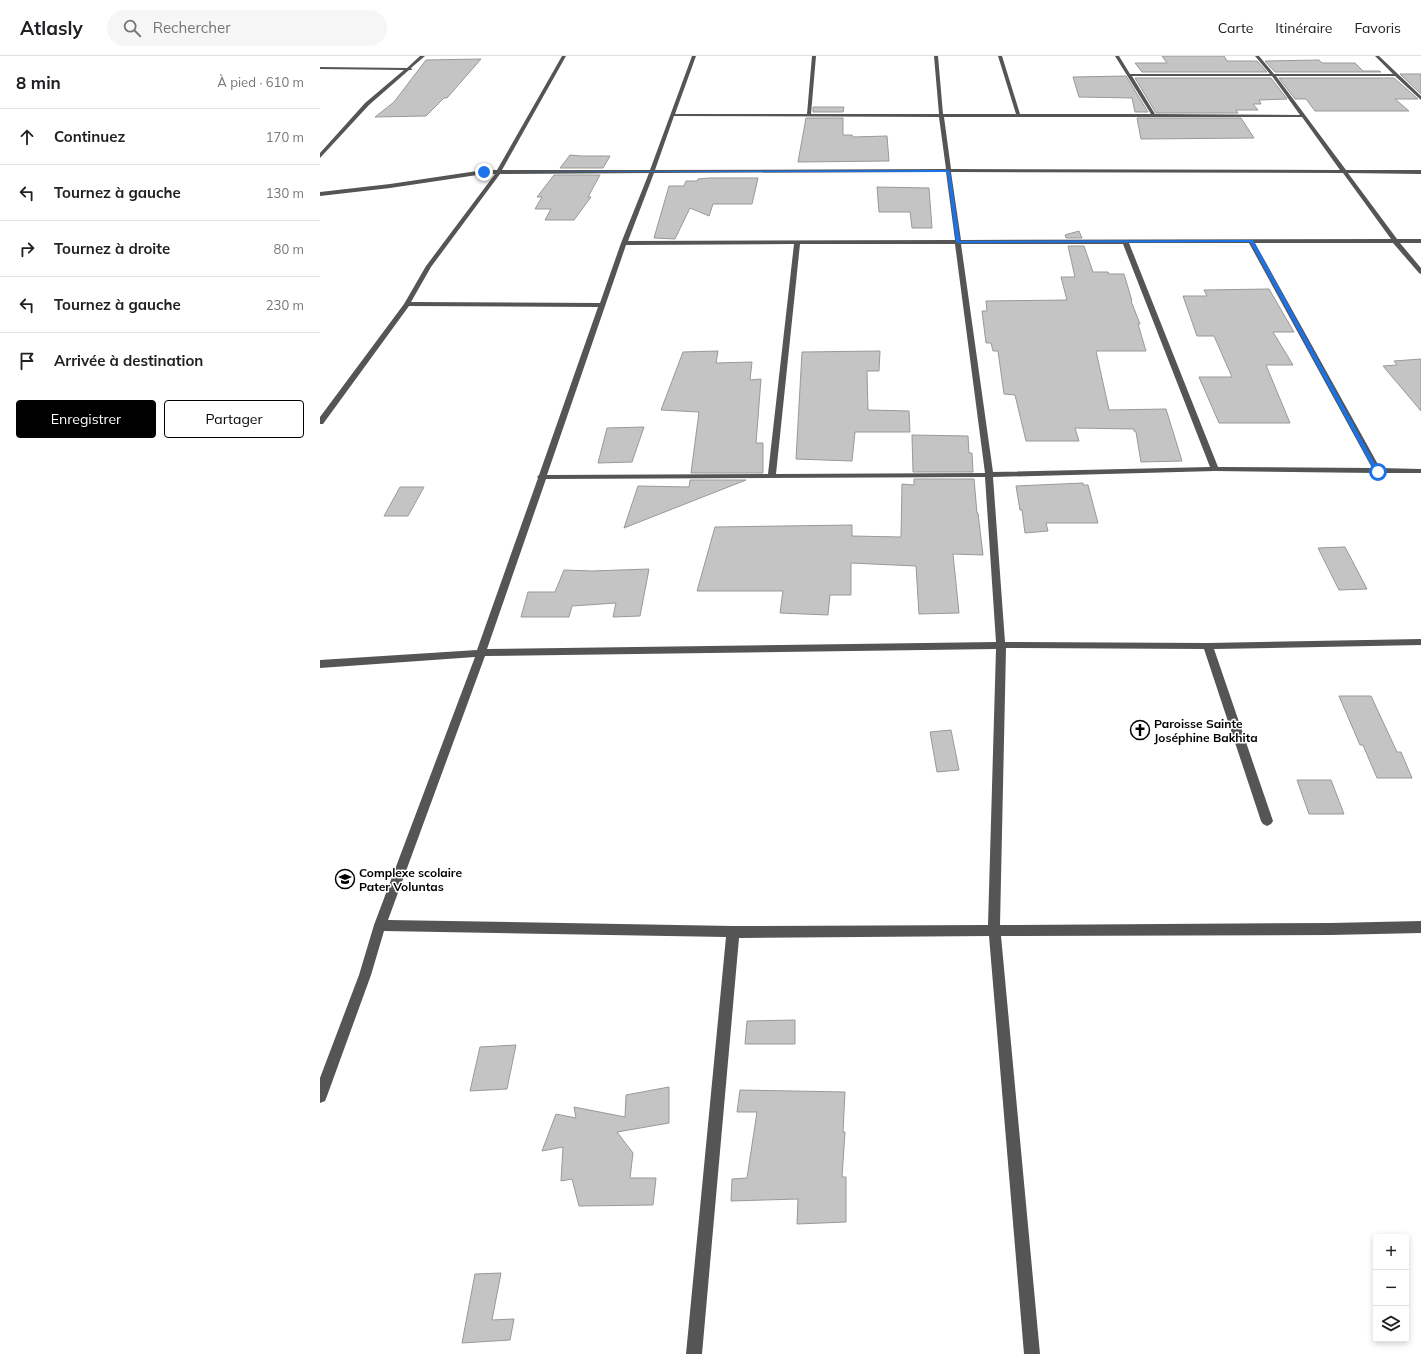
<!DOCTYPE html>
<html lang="fr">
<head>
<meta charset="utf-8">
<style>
  body { margin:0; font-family:Mulish,sans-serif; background:#f6f6f6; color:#202124 }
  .controls { position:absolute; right:12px; bottom:12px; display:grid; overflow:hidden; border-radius:4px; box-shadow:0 2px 6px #0003 }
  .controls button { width:36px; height:36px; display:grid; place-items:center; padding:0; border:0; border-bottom:1px solid #e0e0e0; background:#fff; color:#202124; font:20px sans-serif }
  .stop { position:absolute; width:12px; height:12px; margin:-9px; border:3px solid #1a73e8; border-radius:50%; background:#fff }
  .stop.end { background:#1a73e8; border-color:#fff; box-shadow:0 1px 4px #0008 }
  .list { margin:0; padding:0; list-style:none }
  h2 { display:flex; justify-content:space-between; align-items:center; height:52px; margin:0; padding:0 16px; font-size:17px }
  h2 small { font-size:13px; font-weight:400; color:#757577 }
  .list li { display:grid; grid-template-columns:26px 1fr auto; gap:12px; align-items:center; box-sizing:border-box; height:56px; padding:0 16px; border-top:1px solid #e0e0e0 }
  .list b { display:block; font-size:15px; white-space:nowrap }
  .list em { font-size:13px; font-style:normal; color:#757577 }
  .actions { display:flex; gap:8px; padding:12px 16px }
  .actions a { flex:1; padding:9px 0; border:1px solid #000; border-radius:4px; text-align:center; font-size:14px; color:#000 }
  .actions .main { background:#000; color:#fff }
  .icon { flex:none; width:22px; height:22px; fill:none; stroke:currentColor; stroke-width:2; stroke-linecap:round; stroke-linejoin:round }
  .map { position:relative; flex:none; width:1101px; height:1298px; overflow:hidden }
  header { display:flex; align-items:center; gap:24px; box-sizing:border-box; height:56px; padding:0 20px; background:#fff; border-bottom:1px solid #e0e0e0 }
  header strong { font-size:19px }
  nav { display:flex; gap:22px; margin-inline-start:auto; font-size:14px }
  .search { width:280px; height:36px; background:#f6f6f6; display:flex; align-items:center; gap:10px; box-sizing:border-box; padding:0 14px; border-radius:22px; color:#757577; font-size:15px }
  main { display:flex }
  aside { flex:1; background:#fff }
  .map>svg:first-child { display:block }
  .building { fill:#c4c4c4; stroke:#999 }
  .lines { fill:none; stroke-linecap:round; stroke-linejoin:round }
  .minor { fill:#555; fill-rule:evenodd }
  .route { fill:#1a73e8 }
  .labels { text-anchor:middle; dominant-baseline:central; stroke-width:3; stroke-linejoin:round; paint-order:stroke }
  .poi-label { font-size:12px; font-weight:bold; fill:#000; stroke:#fff; text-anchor:start }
</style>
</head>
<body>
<header>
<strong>Atlasly</strong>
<div class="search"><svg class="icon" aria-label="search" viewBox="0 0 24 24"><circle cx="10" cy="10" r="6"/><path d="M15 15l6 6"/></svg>Rechercher</div>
<nav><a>Carte</a><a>Itinéraire</a><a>Favoris</a></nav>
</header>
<main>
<aside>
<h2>8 min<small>À pied · 610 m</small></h2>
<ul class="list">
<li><svg class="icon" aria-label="ahead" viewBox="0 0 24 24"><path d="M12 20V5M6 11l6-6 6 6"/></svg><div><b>Continuez</b></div><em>170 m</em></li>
<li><svg class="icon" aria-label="left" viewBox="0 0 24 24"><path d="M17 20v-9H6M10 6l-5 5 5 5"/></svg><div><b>Tournez à gauche</b></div><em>130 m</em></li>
<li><svg class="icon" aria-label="right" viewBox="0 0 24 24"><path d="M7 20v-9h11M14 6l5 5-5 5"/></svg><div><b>Tournez à droite</b></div><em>80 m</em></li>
<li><svg class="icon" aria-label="left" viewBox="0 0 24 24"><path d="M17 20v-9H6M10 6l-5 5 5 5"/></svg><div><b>Tournez à gauche</b></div><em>230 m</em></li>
<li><svg class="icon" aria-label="arrive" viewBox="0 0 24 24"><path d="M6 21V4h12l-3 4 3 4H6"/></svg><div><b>Arrivée à destination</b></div></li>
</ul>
<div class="actions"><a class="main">Enregistrer</a><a>Partager</a></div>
</aside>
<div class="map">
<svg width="1101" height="1298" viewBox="0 0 1101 1298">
  <rect width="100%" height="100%" fill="#fff"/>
  <g class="building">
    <path d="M842,0H904L907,5H937L947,16H822L815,7H847Z"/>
    <path d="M161,3L127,42H124L106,60L55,61L74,46L106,4Z"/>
    <path d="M999,4L1002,7H1035L1043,15H1059L1061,16H955L945,5Z"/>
    <path d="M1080,18H1101V38Z"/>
    <path d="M806,20L828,56H815L812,42L759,41L753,21Z"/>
    <path d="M815,22H951L967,43L939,44L941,48H933L938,54H916L918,57H836Z"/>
    <path d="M959,22H1074L1098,43H1075L1089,55H995L986,43H975Z"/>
    <path d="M493,51H524L523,56H493Z"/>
    <path d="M486,62H523V79H532L533,81L567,80L569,105L478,106Z"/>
    <path d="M817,62H921L934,82L821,83Z"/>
    <path d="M250,99L261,100H290L283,112H240Z"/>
    <path d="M234,119H280L268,141H271L254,164H225L231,153H215L222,141H217Z"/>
    <path d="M389,122H438L432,148H393L389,160L370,152L355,183L334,182L349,130H364L366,125H377L378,123Z"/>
    <path d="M557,131L609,132L612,172H592L590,156H559Z"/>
    <path d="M759,175L762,182H746L745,179Z"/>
    <path d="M748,190H764L773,216H788L789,218H804L812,245H811L820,268H818L826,295H776L789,354L846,353L862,405L821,406L816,376L814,375V373L755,372L759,385H706L695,339L684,338L678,295H673L671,287H666L662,255H667L666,245L747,244L741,221H755Z"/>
    <path d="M949,233L974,276H953L973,309H946L970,367H899L879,321H912L894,280H877L863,240H887L884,234Z"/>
    <path d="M398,295L396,307L432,306L430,324L441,323L436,387H443V417H371L379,356L341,354L363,296Z"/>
    <path d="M560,295L559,315H547L548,354L589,355L590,376H535L532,405L476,403L482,296Z"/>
    <path d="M1101,303V355L1063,310L1077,309L1074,305Z"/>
    <path d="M324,371L312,406L278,407L287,372Z"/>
    <path d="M592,379L648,380L649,397H652L653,416H593Z"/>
    <path d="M594,423H654L657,457H658L663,499L633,498L639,557L599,558L596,510L531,507V539H510L508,559L460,557L463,535H377L395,471L532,469V480L581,481L582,428L594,429Z"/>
    <path d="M370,424H426L304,472L318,430L369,431Z"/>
    <path d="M763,427V429H768L778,467H726L728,475L705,477L702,454H700L696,430Z"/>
    <path d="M80,431H104L88,460H64Z"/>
    <path d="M1025,491L1047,533L1019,534L998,492Z"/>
    <path d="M329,513L320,560L293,561L296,547L252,550L249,561H201L208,536H235L244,514L272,515Z"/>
    <path d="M1019,640H1051L1077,696H1081L1092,722H1057L1043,689H1040Z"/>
    <path d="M631,674L639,714L617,716L610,676Z"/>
    <path d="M977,724H1011L1024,758H989Z"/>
    <path d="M475,964V988H425L427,965Z"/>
    <path d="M196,989L187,1033L150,1035L160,991Z"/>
    <path d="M349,1031V1067L297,1076L313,1097L310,1122H336L333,1149L259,1150L252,1123L241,1125L243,1091L222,1095L236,1058L256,1062L254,1051L305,1061L306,1039Z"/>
    <path d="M420,1034L525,1036L523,1076H525L522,1121H526V1166L477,1168L478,1143L411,1145L412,1123L427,1122L437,1056H417Z"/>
    <path d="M181,1217L172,1264L194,1263L190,1284L142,1287L155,1218Z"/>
  </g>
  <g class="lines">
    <g class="minor">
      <path d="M100,0H105L91,12L92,14H89L49,49L0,102V97L45,47L84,14L0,13V11L87,12Z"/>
      <path d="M242,0H246L182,114H330L372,0H376L355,58H487L492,0H496L491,58H619L614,0H618L623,58H696L678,0H682L700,58H831L795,0H799L810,18H950L935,0H939L954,18H1073L1055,0H1059L1101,40V44L1075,20H956L1026,114H1101V118L1028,117L1077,183H1101V187H1080L1101,212V218L1099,217L1073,187H935L1060,412L1101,413V417H1061L1058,418L1055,417L895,415L673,421L685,586L888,587L1101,583V589L894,593L953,765L951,768L947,770L943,768L941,765L884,593L686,592L680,869L1011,867L1101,865V877L1011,879L681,880L720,1298H704L669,880L419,882L382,1298H366L406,881L64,875L51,919L7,1040L5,1045L0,1047V1022L39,919L54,869L155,601L0,612V604L157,594L218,422L217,421L219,419L278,251L89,250L3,368H0V361L84,248L106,210L175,118H164L70,132L0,140V136L70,128L164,114H177ZM812,20H952L980,59L835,58ZM354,60L619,61L626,113L335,114ZM624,61H982L1020,114L631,113ZM626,116L635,184L308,185L334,117ZM631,116L1023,117L1071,183L641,184ZM329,117L301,187L280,247L91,246L111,211L180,118ZM809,187H929L1052,412L898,411ZM474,188L448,418L227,419L306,189ZM480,188H635L665,417L456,418ZM641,188H803L890,411L673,416ZM665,421L676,586L167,593L226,423ZM676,593L668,869L413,870L68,864L165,600Z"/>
    </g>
  </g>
  <path class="route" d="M628,114L630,115L640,185L933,184L1060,417L1055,416L930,186L638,187L636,186L627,116H162Z"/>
  <defs>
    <symbol id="church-ring" viewBox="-11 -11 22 22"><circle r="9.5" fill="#fff" stroke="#000" stroke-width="1.5"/><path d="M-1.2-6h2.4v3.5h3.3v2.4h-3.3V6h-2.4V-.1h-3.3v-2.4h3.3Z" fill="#000"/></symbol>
    <symbol id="school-ring" viewBox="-11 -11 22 22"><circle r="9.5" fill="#fff" stroke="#000" stroke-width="1.5"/><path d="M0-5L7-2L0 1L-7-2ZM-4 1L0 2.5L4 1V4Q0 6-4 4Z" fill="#000"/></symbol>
  </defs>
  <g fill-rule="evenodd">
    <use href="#church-ring" x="809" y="663" width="22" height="22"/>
    <use href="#school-ring" x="14" y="812" width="22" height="22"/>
  </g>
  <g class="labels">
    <g class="poi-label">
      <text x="834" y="667">Paroisse Sainte<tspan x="834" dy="14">Joséphine Bakhita</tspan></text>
      <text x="39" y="816">Complexe scolaire<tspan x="39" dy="14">Pater Voluntas</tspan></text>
    </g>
  </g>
</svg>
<div class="controls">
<button>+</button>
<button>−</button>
<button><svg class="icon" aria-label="layers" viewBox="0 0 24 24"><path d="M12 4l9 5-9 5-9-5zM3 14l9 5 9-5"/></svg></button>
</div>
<div class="stop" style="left:1058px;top:416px"></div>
<div class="stop end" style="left:164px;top:116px"></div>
</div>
</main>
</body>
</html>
